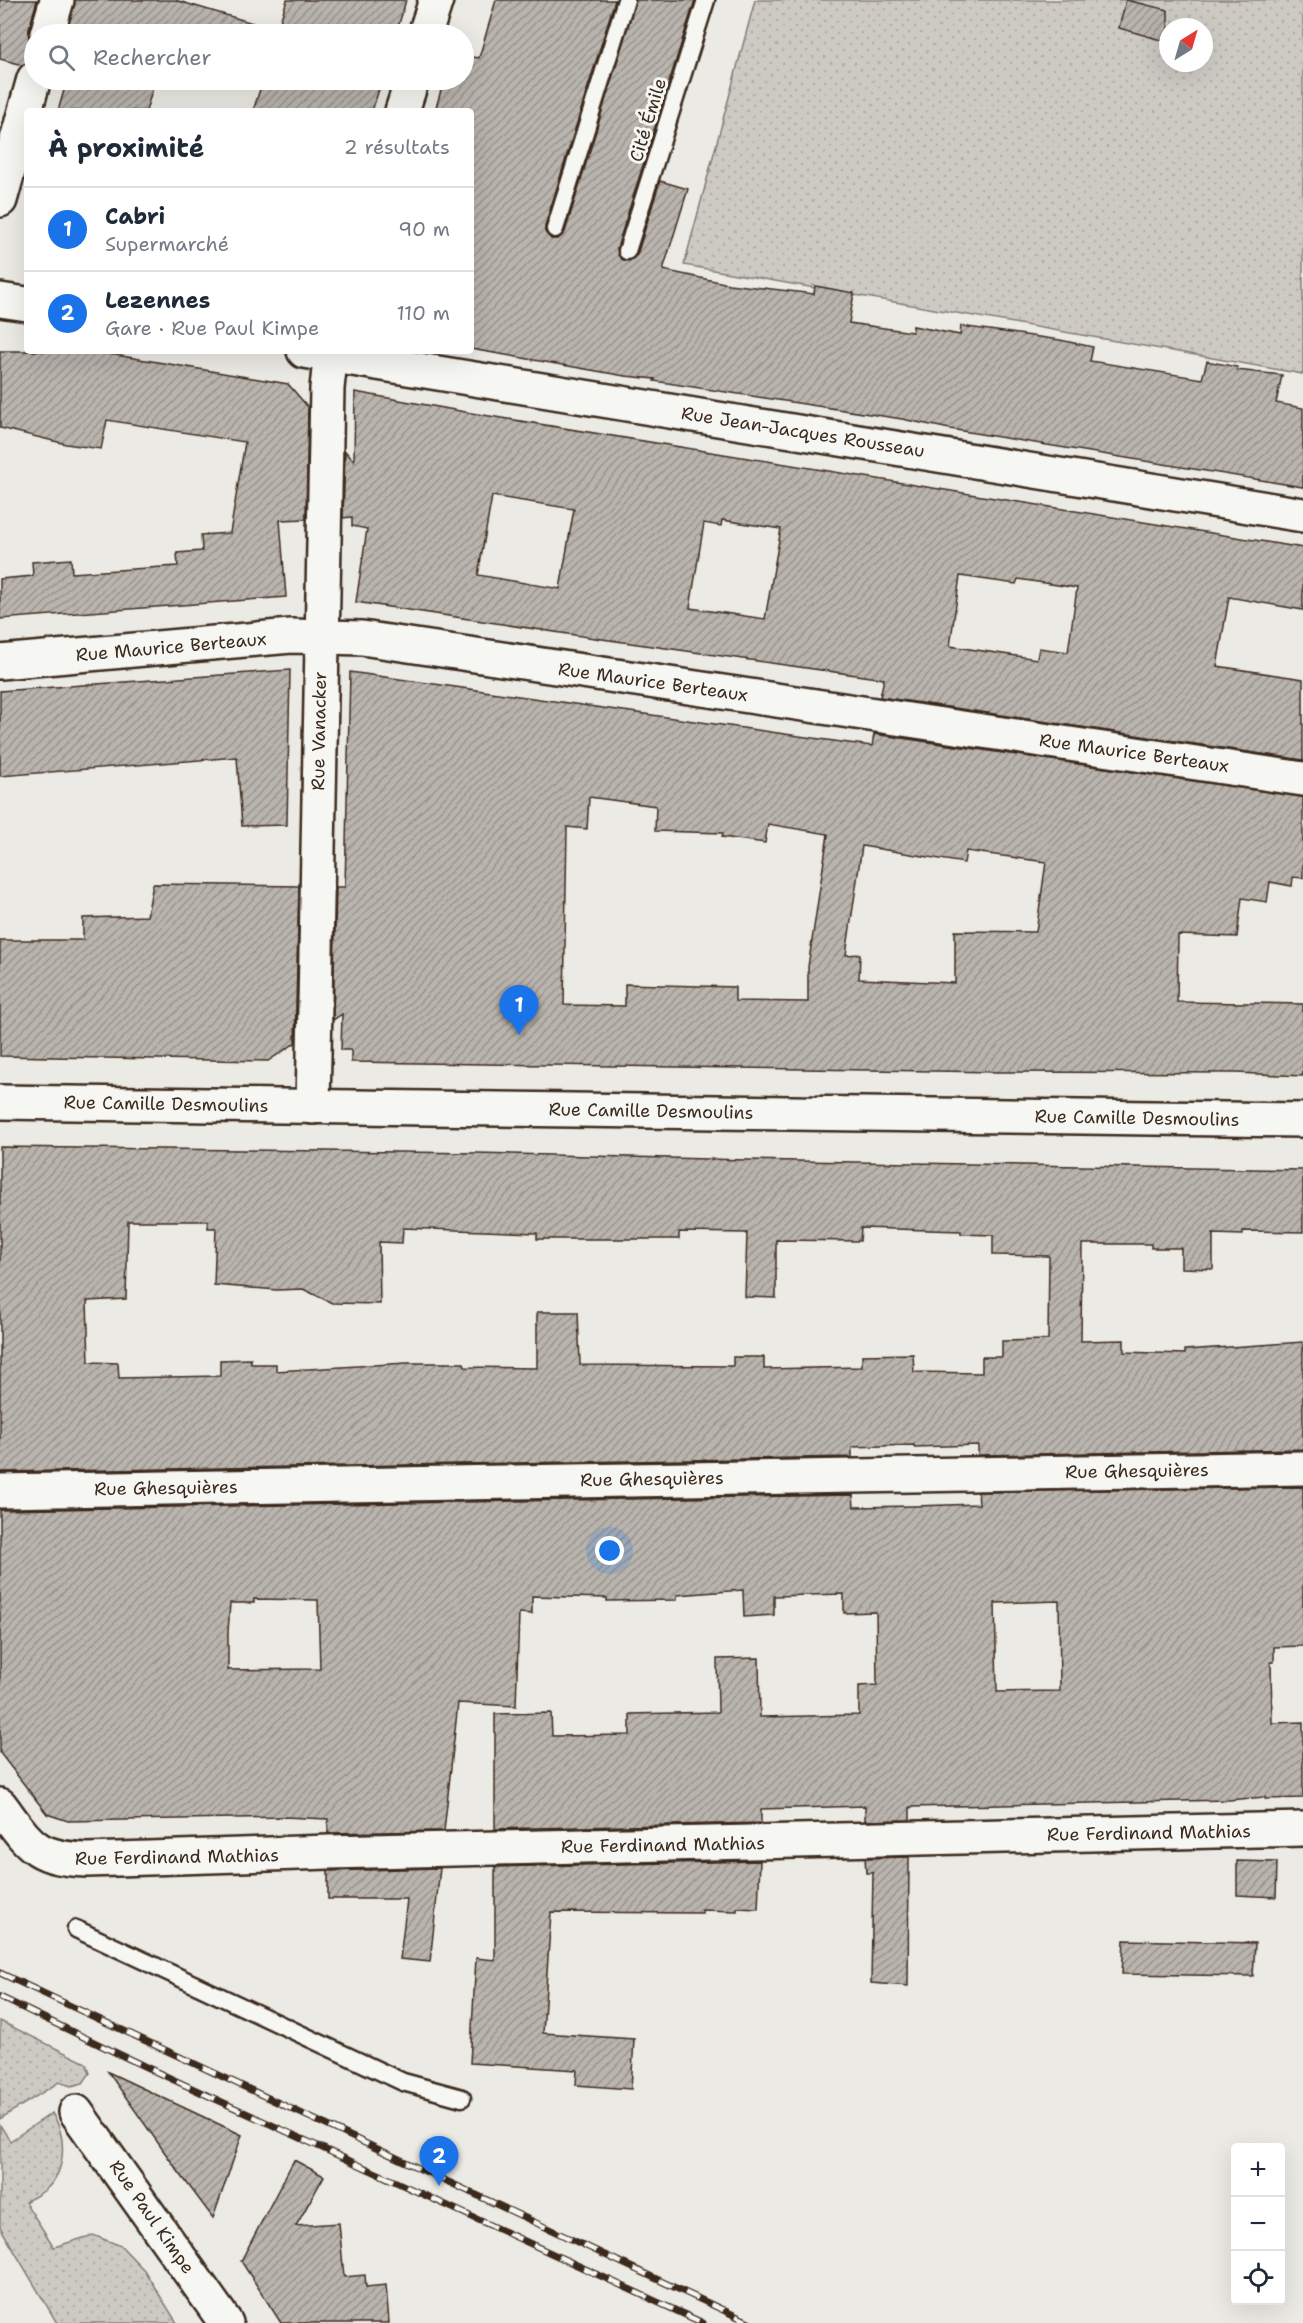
<!DOCTYPE html>
<html lang="fr">
<head>
<meta charset="utf-8">
<style>
  body { margin:0; font-family:"Shantell Sans",sans-serif; background:#f2f2f3; color:#1f2937 }
  .controls { position:absolute; right:18px; bottom:18px; display:grid; overflow:hidden; border-radius:6px; box-shadow:0 6px 24px #0002 }
  .controls button { width:54px; height:54px; display:grid; place-items:center; padding:0; border:0; border-bottom:2px solid #e0e1e3; background:#fff; color:#1f2937; font:30px sans-serif }
  .compass { position:absolute; left:1159px; top:18px; width:54px; height:54px; border-radius:50%; background:#fff; box-shadow:0 6px 24px #0002; rotate:37deg }
  .you { position:absolute; left:610px; top:1551px; width:21px; height:21px; margin:-15px; border:4px solid #fff; border-radius:50%; background:#1a73e8; box-shadow:0 0 0 9px #1a73e833 }
  .badge { display:grid; place-items:center; width:39px; height:39px; border-radius:50%; background:#1a73e8; color:#fff; font-size:20px; font-weight:700 }
  .pin { position:absolute; translate:-50% -50px; filter:drop-shadow(0 2px 3px #0008) }
  .pin::after { content:''; position:absolute; top:32px; width:21px; height:18px; background:inherit; clip-path:polygon(0 0,100% 0,50% 100%) }
  .list { margin:0; padding:0; list-style:none }
  h2 { display:flex; justify-content:space-between; align-items:center; height:78px; margin:0; padding:0 24px; font-size:26px }
  h2 small { font-size:20px; font-weight:400; color:#747a83 }
  .list li { display:grid; grid-template-columns:39px 1fr auto; gap:18px; align-items:center; box-sizing:border-box; height:84px; padding:0 24px; border-top:2px solid #e0e1e3 }
  .list b { display:block; font-size:22px; white-space:nowrap }
  .list p { margin:0; font-size:20px; white-space:nowrap; color:#747a83 }
  .list em { font-size:20px; font-style:normal; color:#747a83 }
  .icon { flex:none; width:33px; height:33px; fill:none; stroke:currentColor; stroke-width:2; stroke-linecap:round; stroke-linejoin:round }
  .map { position:relative; flex:none; width:1303px; height:2323px; overflow:hidden }
  .search { position:absolute; background:#fff; box-shadow:0 6px 24px #0002; left:24px; top:24px; width:450px; height:66px; display:flex; align-items:center; gap:15px; box-sizing:border-box; padding:0 21px; border-radius:33px; color:#747a83; font-size:22px }
  .panel { position:absolute; background:#fff; box-shadow:0 6px 24px #0002; left:24px; top:108px; width:450px; height:246px; border-radius:6px }
  .map>svg:first-child { display:block }
  .green { fill:url(#green-dots); stroke:#847a71; stroke-width:1.5; fill-rule:evenodd }
  .building { fill:url(#building-hatch); stroke:#3b2a1e; stroke-width:1.5; fill-rule:evenodd }
  .lines { fill:none; stroke-linecap:round; stroke-linejoin:round }
  .lane-casing { stroke:#3b2a1e; stroke-width:21 }
  .street-casing { stroke:#3b2a1e; stroke-width:38 }
  .secondary-casing { stroke:#3b2a1e; stroke-width:38 }
  .lane { stroke:#f6f6f2; stroke-width:16 }
  .street { stroke:#f6f6f2; stroke-width:33 }
  .secondary { stroke:#f6f6f2; stroke-width:33 }
  .rail-casing { stroke:#3b2a1e; stroke-width:7 }
  .rail { stroke:#f6f6f2; stroke-width:4.5; stroke-dasharray:14; stroke-linecap:butt }
  .labels { text-anchor:middle; dominant-baseline:central; stroke-width:6; stroke-linejoin:round; paint-order:stroke }
  .street-label { font-size:18px; fill:#3b2a1e; stroke:#f6f6f2 }
</style>
</head>
<body>
<div class="map">
<svg width="1303" height="2323" viewBox="0 0 1303 2323">
  <defs>
    <pattern id="green-dots" width="8" height="8" patternUnits="userSpaceOnUse" patternTransform="scale(1.5)"><rect width="8" height="8" fill="#cdcac4"/><path d="M2 2h.1M6 6h.1" fill="none" stroke="#b1aea8" stroke-width="1.8" stroke-linecap="round"/></pattern>
    <pattern id="building-hatch" width="6" height="6" patternUnits="userSpaceOnUse" patternTransform="scale(1.5)"><rect width="6" height="6" fill="#bab4ae"/><path d="M-1 1l2-2M0 6l6-6M5 7l2-2" fill="none" stroke="#98938d"/></pattern>
  </defs>
  <rect width="100%" height="100%" fill="#ebeae5"/>
  <filter id="ink" filterUnits="userSpaceOnUse"><feTurbulence type="fractalNoise" baseFrequency=".0167" numOctaves="2"/><feDisplacementMap in="SourceGraphic" scale="12" xChannelSelector="R" yChannelSelector="G"/><feConvolveMatrix kernelMatrix="1 2 1 2 8 2 1 2 1" color-interpolation-filters="sRGB"/></filter>
  <g filter="url(#ink)">
    <g class="green">
      <path d="M755,0H1303V374L684,265ZM1168,27H1204V63H1168Z"/>
      <path d="M0,2021L86,2063L90,2073L83,2083L71,2086L59,2082L0,2119Z"/>
      <path d="M52,2113C67,2136 67,2172 45,2190C39,2195 31,2198 25,2202L54,2247L93,2235L121,2246L144,2270L177,2323H57L0,2227V2125L10,2141Z"/>
    </g>
    <g class="building">
      <path d="M0,0H37L29,29V39L34,48V61L22,65L0,59Z"/>
      <path d="M75,0H175L263,26L261,34H66Z"/>
      <path d="M287,0H406L396,34H276Z"/>
      <path d="M496,0H615L545,226V232L551,239H558L565,232L636,0H695L617,248L620,258L629,261L637,255L660,181L688,189L663,270L729,284L814,294L815,286L854,293L849,323L912,332L913,326L960,335L961,326L1060,340L1093,347L1090,361L1202,379L1207,361L1237,367V370L1282,375L1276,403L1303,408V487L950,429L902,419L654,381L655,379L625,376L471,349V111H435L444,80H464V56L479,58Z"/>
      <path d="M1126,0L1168,10V42L1119,28Z"/>
      <path d="M67,80H155L146,111H58Z"/>
      <path d="M263,80H382L372,111H253Z"/>
      <path d="M0,351H92L288,384L308,407L306,519L280,520L286,597L0,619V579L33,576L32,562L71,559L72,573L178,566L177,553L202,551L201,535L230,533L245,442L107,420L101,449L66,444L0,428Z"/>
      <path d="M355,392L471,413L1303,548V610L1229,597L1217,666L1303,679V760L880,697L884,679L588,637L356,602L367,529L352,526V517L343,518L345,451L354,461ZM492,496L574,509L560,589L478,575ZM722,520L781,529L765,619L690,608L704,523L721,526ZM960,576L1016,584L1018,579L1077,588L1068,652L1039,648L1037,659L950,646Z"/>
      <path d="M290,670L287,825L242,826L237,757L0,776V691Z"/>
      <path d="M350,672L841,742L872,746L874,734L1303,797V878L1293,877L1292,886L1270,882L1267,902L1242,898L1237,937L1178,935L1177,1002L1303,1004V1076L1236,1073L999,1072L351,1062V1050H341L342,1014L333,1020L336,887H345ZM589,797L656,806L655,831L723,833L722,837L765,843L768,824L828,834L808,967V1002L735,1001V987L625,984V1006L564,1005L567,827L587,829ZM862,846L964,863L966,851L1046,862L1036,932L955,931V983L859,979L860,954L846,955Z"/>
      <path d="M153,884L299,886L295,1043L268,1061L0,1056V940H83V918L147,916Z"/>
      <path d="M0,1147L476,1153L747,1160L1303,1170V1232L1243,1231V1235L1213,1234V1269L1181,1268V1248H1151V1244H1082L1081,1341L1124,1340V1352L1185,1354V1350L1303,1342V1449L978,1455V1445L914,1447V1445L852,1447V1457L0,1472ZM128,1221H208V1228H216L214,1285L277,1290L303,1289L332,1303L380,1304L379,1242L402,1243L403,1228L537,1233V1239H679V1232L747,1233L745,1297L776,1298V1240L860,1241L861,1228L961,1231V1234L993,1235V1255L1049,1256L1048,1340L1002,1341V1357H982V1373L914,1372L913,1354L862,1355V1367L764,1369V1357H733V1366L580,1365L578,1312H537V1368L465,1367L464,1363H407L276,1371V1364H251V1359L220,1360V1376L119,1378L118,1363L89,1362L87,1301L126,1299Z"/>
      <path d="M1303,1487V1646L1274,1647V1662H1271L1272,1723L1303,1722V1798L1265,1799V1797L1228,1800L910,1807V1820L865,1821V1806L761,1809V1823L495,1829V1714L551,1713L552,1736L630,1735V1714L718,1712L717,1659L759,1658L760,1717L859,1715V1686L877,1685L876,1612L844,1613V1594L774,1596V1615L744,1617L743,1590L677,1595V1600L607,1601V1598L532,1596V1614L519,1613L516,1706L458,1703L444,1831L328,1833V1819L284,1817L68,1821L47,1814L0,1753V1510L853,1495L854,1507L915,1506L979,1504L978,1492ZM254,1599L318,1600L320,1669L228,1670V1632L230,1603H254ZM1059,1601L1060,1691L997,1692L995,1603Z"/>
      <path d="M909,1857L908,1986L871,1983L873,1873H866L865,1858Z"/>
      <path d="M760,1861L758,1909L737,1908V1911L702,1910V1913L551,1912L543,2033L634,2039L631,2089L576,2085L577,2070L470,2063L476,1958L495,1960V1867Z"/>
      <path d="M1237,1861L1277,1862L1276,1897L1237,1895Z"/>
      <path d="M440,1868L430,1962L400,1959L407,1899H328V1871Z"/>
      <path d="M1124,1940L1255,1943L1253,1976L1122,1974Z"/>
      <path d="M108,2072L242,2135L213,2218L175,2167Z"/>
      <path d="M294,2160L324,2176L296,2226L339,2223L344,2277L365,2275L366,2287L386,2285L389,2323H281L241,2261Z"/>
    </g>
    <g class="lines">
      <defs>
        <g id="lane">
          <path d="M555,229L626,0"/>
          <path d="M627,251L706,0"/>
          <path d="M76,1929L403,2082L462,2098"/>
        </g>
        <g id="street">
          <path d="M47,34L57,0"/>
          <path d="M425,34L436,0"/>
          <path d="M402,111L412,80"/>
          <path d="M0,200L34,79"/>
          <path d="M0,300L27,304"/>
          <path d="M304,351L1303,515"/>
          <path d="M0,662L291,636L362,638L1303,779"/>
          <path d="M0,1102L1303,1120"/>
          <path d="M313,1107L327,388L331,351"/>
          <path d="M0,1491L1303,1468"/>
          <path d="M76,2112L226,2323"/>
        </g>
        <path id="secondary" d="M0,1805C30,1845 34,1858 87,1860L329,1852L1303,1829"/>
      </defs>
      <use href="#lane" class="lane-casing"/>
      <use href="#street" class="street-casing"/>
      <use href="#secondary" class="secondary-casing"/>
      <use href="#lane" class="lane"/>
      <use href="#street" class="street"/>
      <use href="#secondary" class="secondary"/>
      <defs>
        <g id="rail">
          <path d="M0,1973L751,2323"/>
          <path d="M0,1997L148,2068L703,2323"/>
        </g>
      </defs>
      <use href="#rail" class="rail-casing"/>
      <use href="#rail" class="rail"/>
    </g>
  </g>
  <g class="labels">
    <g class="street-label">
      <text transform="translate(648 120) rotate(-73)">Cité Émile</text>
      <text transform="translate(803 432) rotate(9)">Rue Jean-Jacques Rousseau</text>
      <text transform="translate(171 647) rotate(-5)">Rue Maurice Berteaux</text>
      <text transform="translate(653 682) rotate(8)">Rue Maurice Berteaux</text>
      <text transform="translate(319 731) rotate(-89)">Rue Vanacker</text>
      <text transform="translate(1134 753) rotate(8)">Rue Maurice Berteaux</text>
      <text transform="translate(166 1104) rotate(1)">Rue Camille Desmoulins</text>
      <text transform="translate(651 1111) rotate(1)">Rue Camille Desmoulins</text>
      <text transform="translate(1137 1118) rotate(1)">Rue Camille Desmoulins</text>
      <text transform="translate(1137 1471) rotate(-1)">Rue Ghesquières</text>
      <text transform="translate(652 1479) rotate(-1)">Rue Ghesquières</text>
      <text transform="translate(166 1488) rotate(-1)">Rue Ghesquières</text>
      <text transform="translate(1149 1833) rotate(-1)">Rue Ferdinand Mathias</text>
      <text transform="translate(663 1845) rotate(-1)">Rue Ferdinand Mathias</text>
      <text transform="translate(177 1857) rotate(-1)">Rue Ferdinand Mathias</text>
      <text transform="translate(152 2217) rotate(55)">Rue Paul Kimpe</text>
    </g>
  </g>
</svg>
<div class="controls">
<button>+</button>
<button>−</button>
<button><svg class="icon" aria-label="locate" viewBox="0 0 24 24"><circle cx="12" cy="12" r="6"/><path d="M12 2v4M12 18v4M2 12h4M18 12h4"/></svg></button>
</div>
<svg class="compass" viewBox="-18 -18 36 36"><path d="M0-13l5 13h-10z" fill="#e53935"/><path d="M0 13l5-13h-10z" fill="#747a83"/></svg>
<div class="you"></div>
<div class="pin badge" style="left:519px;top:1035px">1</div>
<div class="pin badge" style="left:439px;top:2186px">2</div>
<div class="search"><svg class="icon" aria-label="search" viewBox="0 0 24 24"><circle cx="10" cy="10" r="6"/><path d="M15 15l6 6"/></svg>Rechercher</div>
<section class="panel">
<h2>À proximité<small>2 résultats</small></h2>
<ul class="list">
<li><span class="badge">1</span><div><b>Cabri</b><p>Supermarché</p></div><em>90 m</em></li>
<li><span class="badge">2</span><div><b>Lezennes</b><p>Gare · Rue Paul Kimpe</p></div><em>110 m</em></li>
</ul>
</section>
</div>
</body>
</html>
